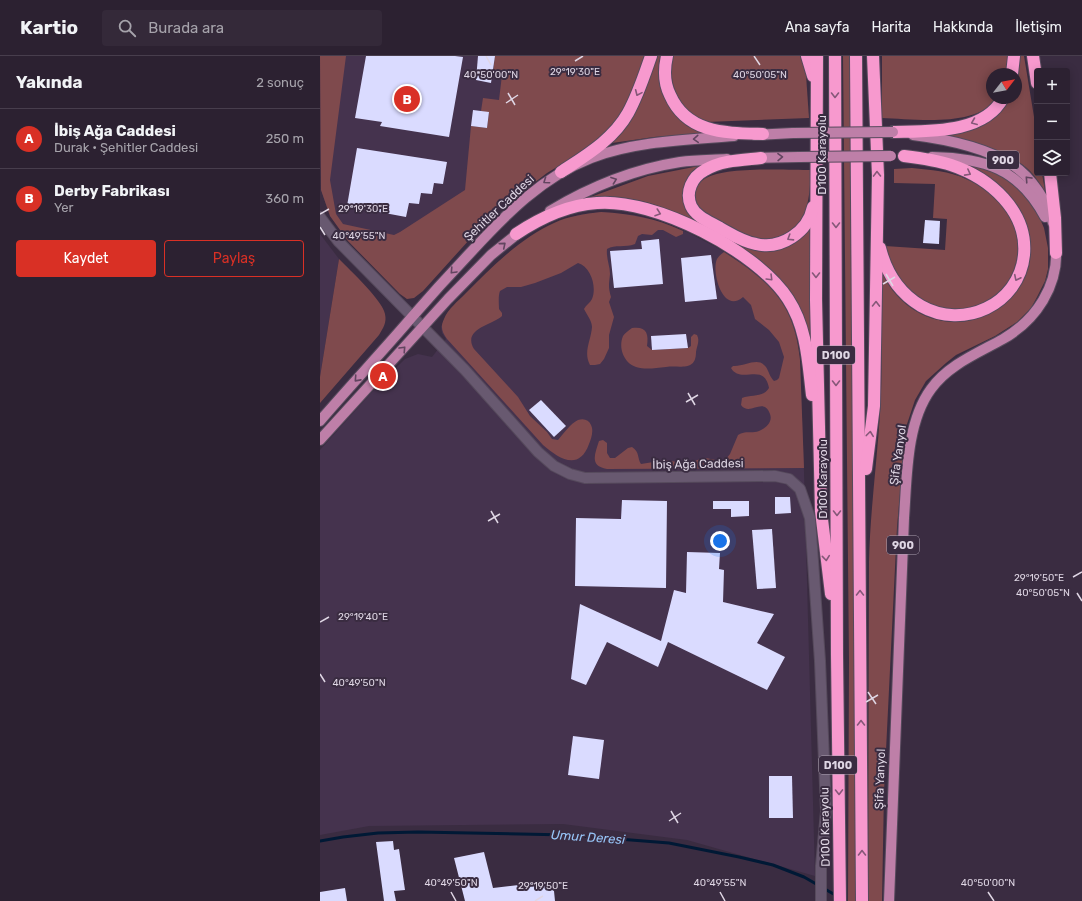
<!DOCTYPE html>
<html lang="tr">
<head>
<meta charset="utf-8">
<style>
  body { margin:0; font-family:Rubik,sans-serif; background:#342939; color:#f1f3f6 }
  .controls { position:absolute; right:12px; top:12px; display:grid; overflow:hidden; border-radius:4px; box-shadow:0 2px 10px #0003 }
  .controls button { width:36px; height:36px; display:grid; place-items:center; padding:0; border:0; border-bottom:1px solid #483e4d; background:#2c2131; color:#f1f3f6; font:20px sans-serif }
  .compass { position:absolute; left:666px; top:12px; width:36px; height:36px; border-radius:50%; background:#2c2131; box-shadow:0 2px 10px #0003; rotate:59deg }
  .you { position:absolute; left:400px; top:485px; width:14px; height:14px; margin:-10px; border:3px solid #fff; border-radius:50%; background:#1a73e8; box-shadow:0 0 0 6px #1a73e833 }
  .badge { display:grid; place-items:center; width:26px; height:26px; border-radius:50%; background:#d93025; color:#fff; font-size:13px; font-weight:700 }
  .pin { position:absolute; translate:-50% -50%; border:2px solid #fff; box-shadow:0 1px 4px #0006 }
  .list { margin:0; padding:0; list-style:none }
  h2 { display:flex; justify-content:space-between; align-items:center; height:52px; margin:0; padding:0 16px; font-size:17px }
  h2 small { font-size:13px; font-weight:400; color:#a6a3ab }
  .list li { display:grid; grid-template-columns:26px 1fr auto; gap:12px; align-items:center; box-sizing:border-box; height:60px; padding:0 16px; border-top:1px solid #483e4d }
  .list b { display:block; font-size:15px; white-space:nowrap }
  .list p { margin:0; font-size:13px; white-space:nowrap; color:#a6a3ab }
  .list em { font-size:13px; font-style:normal; color:#a6a3ab }
  .actions { display:flex; gap:8px; padding:12px 16px }
  .actions a { flex:1; padding:9px 0; border:1px solid #d93025; border-radius:4px; text-align:center; font-size:14px; color:#d93025 }
  .actions .main { background:#d93025; color:#fff }
  .icon { flex:none; width:22px; height:22px; fill:none; stroke:currentColor; stroke-width:2; stroke-linecap:round; stroke-linejoin:round }
  .map { position:relative; flex:none; width:762px; height:845px; overflow:hidden }
  header { display:flex; align-items:center; gap:24px; box-sizing:border-box; height:56px; padding:0 20px; background:#2c2131; border-bottom:1px solid #483e4d }
  header strong { font-size:19px }
  nav { display:flex; gap:22px; margin-inline-start:auto; font-size:14px }
  .search { width:280px; height:36px; background:#342939; display:flex; align-items:center; gap:10px; box-sizing:border-box; padding:0 14px; border-radius:4px; color:#a6a3ab; font-size:15px }
  main { display:flex }
  aside { flex:1; background:#2c2131 }
  .map>svg:first-child { display:block }
  .built { fill:#45334e }
  .green { fill:#7f4a4d }
  .lines { fill:none; stroke-linecap:round; stroke-linejoin:round }
  .stream { stroke:#001935; stroke-width:3 }
  .building { fill:#dadbff }
  .minor-casing { stroke:#564a5c; stroke-width:12 }
  .major-casing { stroke:#564a5c; stroke-width:12 }
  .highway-casing { stroke:#564a5c; stroke-width:14 }
  .minor { stroke:#685970; stroke-width:10 }
  .major { stroke:#be7fa8; stroke-width:10 }
  .highway { stroke:#f799ce; stroke-width:12 }
  .major-bridge-casing { stroke:#564a5c; stroke-width:12; stroke-linecap:butt }
  .major-bridge { stroke:#be7fa8; stroke-width:10 }
  .oneway { stroke:#865879 }
  .oneway2 { stroke:#624560 }
  .ticks { fill:none; stroke:#dfd6e4; stroke-width:1.5 }
  .labels { text-anchor:middle; dominant-baseline:central; stroke-width:4; stroke-linejoin:round; paint-order:stroke }
  .shield { fill:#3a2c41; stroke:#aea3b3; stroke-width:1 }
  .shield-label { font-size:11px; font-weight:bold; fill:#dfd6e4 }
  .street-label { font-size:12px; fill:#dfd6e4; stroke:#3a2c41 }
  .water-label { font-size:13px; font-style:italic; fill:#98c6f9; stroke:#3a2c41 }
  .ticks-label { font-size:10px; text-anchor:middle; fill:#dfd6e4; stroke:#3a2c41; stroke-width:4; stroke-linejoin:round; paint-order:stroke }
</style>
</head>
<body>
<header>
<strong>Kartio</strong>
<div class="search"><svg class="icon" aria-label="search" viewBox="0 0 24 24"><circle cx="10" cy="10" r="6"/><path d="M15 15l6 6"/></svg>Burada ara</div>
<nav><a>Ana sayfa</a><a>Harita</a><a>Hakkında</a><a>İletişim</a></nav>
</header>
<main>
<aside>
<h2>Yakında<small>2 sonuç</small></h2>
<ul class="list">
<li><span class="badge">A</span><div><b>İbiş Ağa Caddesi</b><p>Durak · Şehitler Caddesi</p></div><em>250 m</em></li>
<li><span class="badge">B</span><div><b>Derby Fabrikası</b><p>Yer</p></div><em>360 m</em></li>
</ul>
<div class="actions"><a class="main">Kaydet</a><a>Paylaş</a></div>
</aside>
<div class="map">
<svg width="762" height="845" viewBox="0 0 762 845">
  <rect width="100%" height="100%" fill="#3a2c41"/>
  <g class="built">
    <path d="M0,0H288L80,238L28,185L10,160L1,134Z"/>
    <path d="M281,156L315,159L341,166L369,177L396,191L425,209L449,229L466,252L476,276L480,304L484,416L495,820L367,784L243,768L49,770L0,779V394L52,336L85,303L98,298L112,301L126,283L122,277L121,271L127,257L156,227L185,200L207,183L233,168L258,159Z"/>
    <path d="M0,178L19,203L0,321Z"/>
  </g>
  <g class="green">
    <path d="M0,0H26L10,124L16,158L23,168L74,179L80,176L145,134L151,70L167,72L169,57L161,55L163,42L179,44L182,19L173,17L175,0H326L313,39L298,63L284,79L265,94L227,117L201,137L187,142L103,235L94,242L87,243L80,238L28,185L10,160L1,134Z"/>
    <path d="M337,0H341L354,57L367,70L385,77L334,81L292,87C297,81 303,75 308,68C322,48 329,23 337,0Z"/>
    <path d="M352,0H481L486,19L489,62L386,66C358,58 348,26 352,0Z"/>
    <path d="M523,0H531L537,845H528L529,605Z"/>
    <path d="M562,0H689L687,18H672V42H677C657,72 594,63 562,62Z"/>
    <path d="M700,0H704L717,79V117H722L725,135C720,129 716,121 710,115C690,96 658,87 631,81L632,77C659,70 675,70 689,42H696V23Z"/>
    <path d="M644,107L677,116L702,133L718,158L724,172L728,192V213L725,225L717,241L711,252L697,266L675,280L636,299L626,307L606,325L595,344L586,371L577,471L564,735L562,845H548L549,506C550,456 557,407 560,357C563,308 561,260 560,211C581,269 654,287 694,236L706,171Z"/>
    <path d="M379,110C368,119 362,129 364,143L429,192L441,195L491,167L492,292L483,258L473,239L361,159C327,144 305,139 268,142L328,120Z"/>
    <path d="M592,112C611,114 629,115 646,123C687,140 716,187 688,228C680,239 660,251 647,254C642,255 625,254 620,253C607,250 597,241 587,232C584,229 579,225 576,221C571,213 568,199 565,190L625,194L627,163L613,162L615,128L574,127V113Z"/>
    <path d="M491,114C490,127 490,140 486,153C478,177 455,188 431,181C424,179 418,175 412,171C400,165 384,160 377,148C372,139 375,129 383,124C401,110 466,114 491,114Z"/>
    <path d="M281,156C312,158 335,162 363,175V178L356,181L343,174H338L332,179L322,178L318,180L315,188C305,192 295,188 287,193C286,202 290,210 290,218C289,228 288,231 291,241L289,246L294,261L289,279V292L284,303L280,308L275,309H270C263,296 271,285 272,271C272,265 267,259 264,253C266,249 270,247 272,243C277,231 271,211 258,207L241,217L215,227L201,231H187L180,235C178,240 179,248 179,253L182,257V260C172,269 142,273 154,293L198,341L210,360L227,376L232,383L238,384C244,377 250,368 258,364C264,362 269,364 271,369C274,375 271,383 269,388C259,416 238,402 223,389L127,283C122,276 120,271 124,263C128,253 138,245 145,238C172,211 199,183 234,167C249,160 264,158 281,156Z"/>
    <path d="M404,196C450,226 474,246 480,304L484,412L287,413C269,410 275,398 279,385L283,384L287,387V397L290,402H295L308,392L312,391C320,396 317,402 321,408L346,404L367,408L380,403L386,402L400,405L406,403L410,398L418,379C426,374 431,378 439,375C446,372 453,366 450,358C443,340 430,361 421,349L422,342C432,338 443,342 449,332C444,305 421,329 411,312L413,310C425,311 438,300 446,311C449,316 450,321 454,325L457,324L459,322L464,301L459,286L449,274L435,263L431,249L423,241C403,259 391,216 397,203C399,200 401,198 404,196Z"/>
    <path d="M19,203C30,214 63,245 65,258C67,267 63,272 59,279L0,347V321Z"/>
    <path d="M312,272C326,270 329,277 327,290L332,294L368,292L371,290V281L374,278L377,279C380,285 377,289 376,296C376,316 360,309 346,311C335,312 326,314 316,311C304,307 298,292 303,280C305,277 309,274 312,272Z"/>
  </g>
  <g class="lines">
    <path class="stream" d="M0,785L23,781L58,777L98,776L248,779L349,787L419,801L453,809L484,821L517,840"/>
  </g>
  <g class="building">
    <path d="M46,0H135L143,1L129,81L60,70L62,66L35,62Z"/>
    <path d="M158,0H175L171,27L156,24Z"/>
    <path d="M153,54L169,56L167,72L151,70Z"/>
    <path d="M37,92L127,106L123,128L114,127L112,138L101,137L99,148L89,147L86,161L27,150Z"/>
    <path d="M605,164L620,165L619,188L603,187Z"/>
    <path d="M339,183L343,228L294,232L290,195L322,193L321,185Z"/>
    <path d="M391,199L397,243L365,246L361,202Z"/>
    <path d="M366,278L368,292L332,294L331,280Z"/>
    <path d="M221,344L246,370L234,381L209,354Z"/>
    <path d="M455,441H470L471,457L455,458Z"/>
    <path d="M302,444L347,445L346,532L255,530L256,462L301,463Z"/>
    <path d="M393,445H429V460L411,461V453H393Z"/>
    <path d="M452,473L456,532L437,533L432,474Z"/>
    <path d="M367,496L400,497L399,513L404,514L403,546L454,558L437,587L465,601L447,634L348,586L338,611L287,586L266,629L251,623L260,548L341,585L354,534L366,537Z"/>
    <path d="M253,680L284,684L279,723L248,719Z"/>
    <path d="M449,720H472L473,762H449Z"/>
    <path d="M73,785L74,794L79,793L85,834L74,835L76,845H64L56,786Z"/>
    <path d="M164,796L173,832L233,825L235,845H145L134,802Z"/>
    <path d="M25,832L27,845H0V836Z"/>
  </g>
  <g class="lines">
    <defs>
      <path id="minor" d="M0,161L18,185L145,314L218,396L234,410L250,418L265,422L455,420L469,423L480,433L490,462L500,605L506,755L501,810V845"/>
      <g id="major">
        <path d="M435,79L473,77"/>
        <path d="M593,79C625,83 666,92 693,109C712,122 727,145 733,167"/>
        <path d="M612,101C664,102 699,112 725,161"/>
        <path d="M435,102L479,101"/>
        <path d="M230,155C270,131 315,113 360,106C376,104 391,104 407,103"/>
        <path d="M0,365C30,330 62,296 92,261C111,239 131,217 151,196C186,158 222,121 271,102C316,85 366,84 414,80"/>
        <path d="M0,384L128,243L171,199L202,174"/>
        <path d="M569,845L584,462C587,421 586,367 611,333C628,309 658,297 683,283C716,264 739,230 736,190"/>
      </g>
      <g id="highway">
        <path d="M347,0C344,13 344,27 350,39C367,78 407,77 443,78"/>
        <path d="M487,0L493,20"/>
        <path d="M497,0L496,244L501,455L511,538"/>
        <path d="M515,0L517,599L520,845"/>
        <path d="M536,0L542,845"/>
        <path d="M713,0L717,27"/>
        <path d="M692,18L694,0"/>
        <path d="M573,76C608,75 664,78 683,42"/>
        <path d="M441,102C422,104 402,104 385,114C372,121 365,136 371,150C376,161 390,166 400,172C411,178 423,186 436,188C461,194 488,176 493,151"/>
        <path d="M241,116C265,100 293,84 308,57C318,39 324,20 331,0"/>
        <path d="M730,117L735,162L736,197"/>
        <path d="M196,178C220,162 247,149 277,147C334,142 437,195 468,243C487,272 488,306 492,339"/>
        <path d="M560,192C566,216 579,237 601,250C643,274 699,249 704,199C708,155 670,122 631,109C616,104 600,102 584,100"/>
        <path d="M546,413L554,350L558,119L553,0"/>
      </g>
    </defs>
    <use href="#minor" class="minor-casing"/>
    <use href="#major" class="major-casing"/>
    <use href="#highway" class="highway-casing"/>
    <use href="#minor" class="minor"/>
    <use href="#major" class="major"/>
    <use href="#highway" class="highway"/>
    <defs>
      <g id="major-bridge">
        <path d="M473,77L573,76"/>
        <path d="M479,101L571,100"/>
      </g>
    </defs>
    <use href="#major-bridge" class="major-bridge-casing"/>
    <use href="#major-bridge" class="major-bridge"/>
  </g>
  <defs><path id="oneway-chevron" d="M-2-3.5L2.5 0L-2 3.5" fill="none" stroke-width="1.6" stroke-linecap="round" stroke-linejoin="round"/></defs>
  <g class="oneway">
    <use href="#oneway-chevron" transform="translate(318 37) rotate(114)"/>
    <use href="#oneway-chevron" transform="translate(515 39) rotate(90)"/>
    <use href="#oneway-chevron" transform="translate(654 66) rotate(158)"/>
    <use href="#oneway-chevron" transform="translate(648 117) rotate(28)"/>
    <use href="#oneway-chevron" transform="translate(557 118) rotate(-91)"/>
    <use href="#oneway-chevron" transform="translate(338 157) rotate(19)"/>
    <use href="#oneway-chevron" transform="translate(516 169) rotate(90)"/>
    <use href="#oneway-chevron" transform="translate(470 182) rotate(148)"/>
    <use href="#oneway-chevron" transform="translate(496 219) rotate(90)"/>
    <use href="#oneway-chevron" transform="translate(450 222) rotate(45)"/>
    <use href="#oneway-chevron" transform="translate(697 222) rotate(116)"/>
    <use href="#oneway-chevron" transform="translate(556 248) rotate(-89)"/>
    <use href="#oneway-chevron" transform="translate(516 327) rotate(90)"/>
    <use href="#oneway-chevron" transform="translate(550 378) rotate(-83)"/>
    <use href="#oneway-chevron" transform="translate(517 457) rotate(90)"/>
    <use href="#oneway-chevron" transform="translate(506 502) rotate(84)"/>
    <use href="#oneway-chevron" transform="translate(540 537) rotate(-90)"/>
    <use href="#oneway-chevron" transform="translate(541 667) rotate(-90)"/>
    <use href="#oneway-chevron" transform="translate(519 736) rotate(89)"/>
    <use href="#oneway-chevron" transform="translate(542 797) rotate(-90)"/>
  </g>
  <g class="oneway2">
    <use href="#oneway-chevron" transform="translate(376 83) rotate(176)"/>
    <use href="#oneway-chevron" transform="translate(460 101) rotate(-1)"/>
    <use href="#oneway-chevron" transform="translate(708 123) rotate(-133)"/>
    <use href="#oneway-chevron" transform="translate(294 124) rotate(-20)"/>
    <use href="#oneway-chevron" transform="translate(226 125) rotate(145)"/>
    <use href="#oneway-chevron" transform="translate(183 189) rotate(-40)"/>
    <use href="#oneway-chevron" transform="translate(133 215) rotate(133)"/>
    <use href="#oneway-chevron" transform="translate(83 293) rotate(-47)"/>
    <use href="#oneway-chevron" transform="translate(37 323) rotate(132)"/>
  </g>
  <path class="ticks" d="M166,0L171,9M434,0L440,9M255,5L263,0M188,37L195,49M186,47L198,39M0,158L9,153M0,171L5,179M566,218L573,230M563,228L575,221M368,337L375,349M366,346L378,339M171,455L178,467M168,465L180,458M753,521L762,516M757,537L762,545M0,566L9,561M0,618L5,626M548,636L556,648M546,646L558,639M351,755L358,767M349,765L361,757M131,836L136,845M400,836L405,845M668,836L674,845M215,845L223,840"/>
  <g class="labels">
    <g class="shield">
      <rect x="667" y="95" width="32" height="18" rx="3"/>
      <rect x="497" y="290" width="38" height="18" rx="3"/>
      <rect x="567" y="480" width="32" height="18" rx="3"/>
      <rect x="499" y="700" width="38" height="18" rx="3"/>
    </g>
    <g class="shield-label">
      <text x="683" y="104">900</text>
      <text x="516" y="299">D100</text>
      <text x="583" y="489">900</text>
      <text x="518" y="709">D100</text>
    </g>
    <g class="street-label">
      <text transform="translate(502 99) rotate(-90)">D100 Karayolu</text>
      <text transform="translate(179 152) rotate(-43)">Şehitler Caddesi</text>
      <text transform="translate(578 399) rotate(-82)">Şifa Yanyol</text>
      <text transform="translate(378 408) rotate(-1)">İbiş Ağa Caddesi</text>
      <text transform="translate(503 423) rotate(-90)">D100 Karayolu</text>
      <text transform="translate(560 723) rotate(-88)">Şifa Yanyol</text>
      <text transform="translate(505 771) rotate(-91)">D100 Karayolu</text>
    </g>
    <g class="water-label">
      <text transform="translate(268 781) rotate(4)">Umur Deresi</text>
    </g>
  </g>
  <g class="ticks-label">
    <text x="255" y="19">29°19'30"E</text>
    <text x="171" y="22">40°50'00"N</text>
    <text x="440" y="22">40°50'05"N</text>
    <text x="43" y="156">29°19'30"E</text>
    <text x="39" y="183">40°49'55"N</text>
    <text x="719" y="525">29°19'50"E</text>
    <text x="723" y="540">40°50'05"N</text>
    <text x="43" y="564">29°19'40"E</text>
    <text x="39" y="630">40°49'50"N</text>
    <text x="131" y="830">40°49'50"N</text>
    <text x="400" y="830">40°49'55"N</text>
    <text x="668" y="830">40°50'00"N</text>
    <text x="223" y="833">29°19'50"E</text>
  </g>
</svg>
<div class="controls">
<button>+</button>
<button>−</button>
<button><svg class="icon" aria-label="layers" viewBox="0 0 24 24"><path d="M12 4l9 5-9 5-9-5zM3 14l9 5 9-5"/></svg></button>
</div>
<svg class="compass" viewBox="-18 -18 36 36"><path d="M0-13l5 13h-10z" fill="#e53935"/><path d="M0 13l5-13h-10z" fill="#a6a3ab"/></svg>
<div class="you"></div>
<div class="pin badge" style="left:63px;top:320px">A</div>
<div class="pin badge" style="left:87px;top:43px">B</div>
</div>
</main>
</body>
</html>
